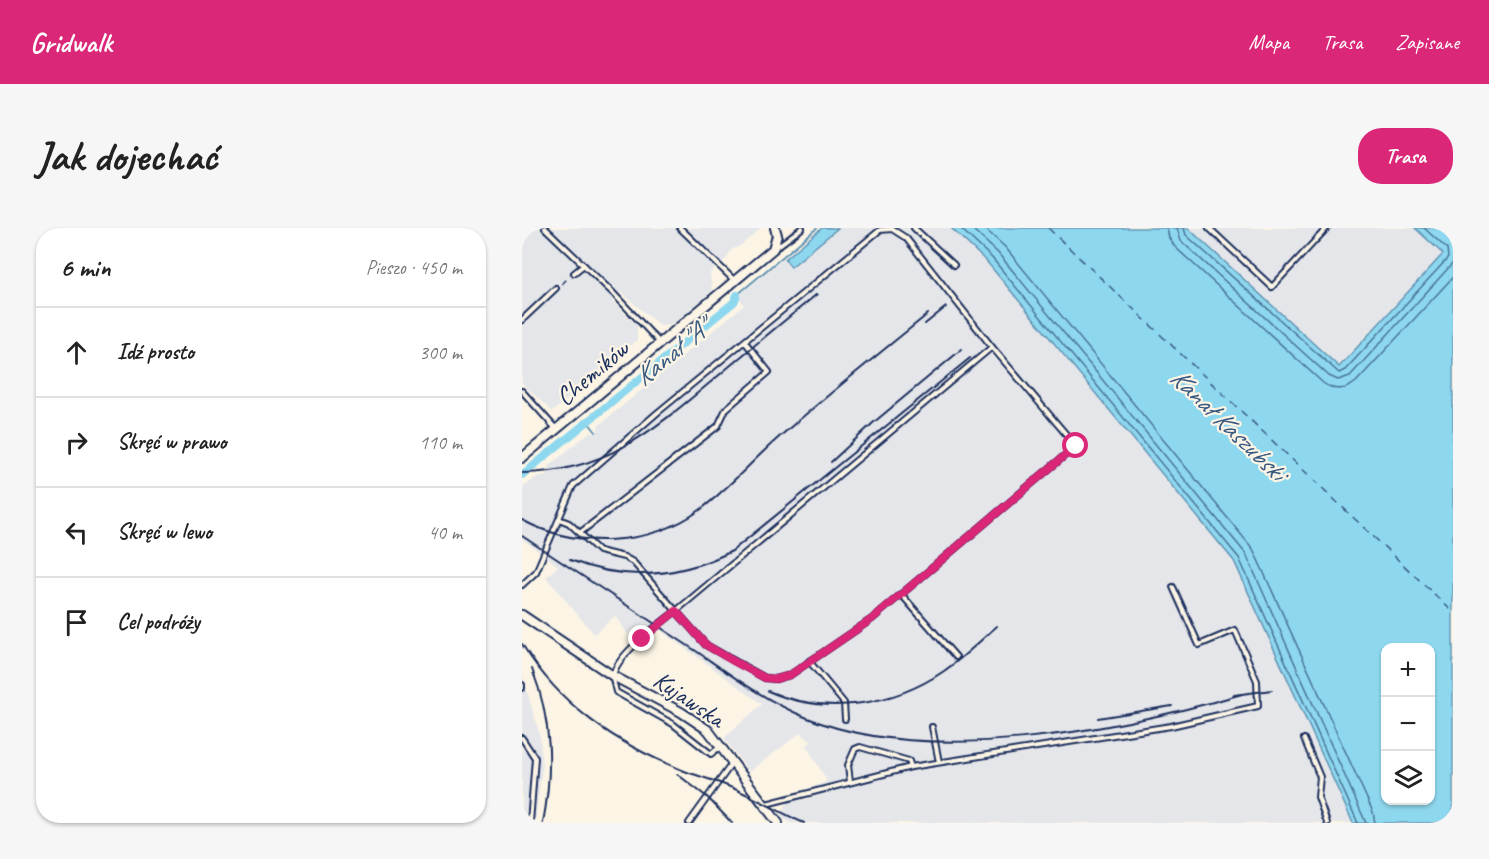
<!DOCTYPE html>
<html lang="pl">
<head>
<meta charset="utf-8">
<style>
  body { margin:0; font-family:Caveat,sans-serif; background:#f6f6f6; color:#222 }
  .controls { position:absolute; right:18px; bottom:18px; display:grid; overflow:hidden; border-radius:12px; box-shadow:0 2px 4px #0004 }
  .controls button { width:54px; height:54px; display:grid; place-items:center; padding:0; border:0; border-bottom:2px solid #e0e0e0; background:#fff; color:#222; font:30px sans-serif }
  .stop { position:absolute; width:18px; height:18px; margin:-14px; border:4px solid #db2777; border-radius:50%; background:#fff }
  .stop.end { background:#db2777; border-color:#fff; box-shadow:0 2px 6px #0008 }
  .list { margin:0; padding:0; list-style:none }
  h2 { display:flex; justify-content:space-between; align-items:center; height:78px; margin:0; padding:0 24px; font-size:26px }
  h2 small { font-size:20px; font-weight:400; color:#767676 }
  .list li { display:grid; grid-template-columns:39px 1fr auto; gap:18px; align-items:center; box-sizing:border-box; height:90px; padding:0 24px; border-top:2px solid #e0e0e0 }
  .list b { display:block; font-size:22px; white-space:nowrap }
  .list em { font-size:20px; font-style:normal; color:#767676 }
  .icon { flex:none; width:33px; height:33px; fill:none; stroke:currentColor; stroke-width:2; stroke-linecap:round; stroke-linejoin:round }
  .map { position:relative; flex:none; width:931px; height:595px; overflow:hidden; border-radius:24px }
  header { display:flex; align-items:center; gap:36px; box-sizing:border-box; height:84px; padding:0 30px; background:#db2777; color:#fff }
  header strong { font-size:28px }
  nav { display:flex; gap:33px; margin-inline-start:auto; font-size:21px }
  .intro { display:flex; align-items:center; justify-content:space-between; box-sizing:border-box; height:144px; padding:0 36px }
  h1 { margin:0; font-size:42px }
  .button { padding:15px 27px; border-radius:24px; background:#db2777; color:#fff; font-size:21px; font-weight:700 }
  main { display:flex; gap:36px; padding:0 36px }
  aside { flex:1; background:#fff; border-radius:24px; box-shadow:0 2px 4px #0004 }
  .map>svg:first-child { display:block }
  .built { fill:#e5e6e9 }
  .water { fill:#8ed8ef; stroke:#6094b5; stroke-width:1.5; fill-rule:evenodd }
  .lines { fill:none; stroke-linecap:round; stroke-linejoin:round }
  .shore { stroke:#497398; stroke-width:1.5 }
  .stream { stroke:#6094b5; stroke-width:2 }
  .canal { stroke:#8ed8ef; stroke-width:8 }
  .ferry { stroke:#385982; stroke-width:1.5; stroke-dasharray:8 6; stroke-linecap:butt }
  .service-casing { stroke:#1b2f5e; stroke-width:8 }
  .minor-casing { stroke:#1b2f5e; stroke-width:12 }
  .path { stroke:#1b2f5e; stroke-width:1.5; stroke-dasharray:6 4.5; stroke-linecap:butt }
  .service { stroke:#fcf5e5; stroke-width:4 }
  .minor { stroke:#fcf5e5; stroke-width:8 }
  .rail { stroke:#1b2f5e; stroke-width:2 }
  .route { stroke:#db2777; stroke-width:8 }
  .labels { text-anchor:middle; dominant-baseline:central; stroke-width:4.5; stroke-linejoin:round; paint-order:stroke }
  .street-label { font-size:26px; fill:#1b2f5e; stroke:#fcf5e5 }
  .water-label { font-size:27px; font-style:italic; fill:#385982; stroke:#fcf5e5 }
</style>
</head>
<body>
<header>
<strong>Gridwalk</strong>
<nav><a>Mapa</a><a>Trasa</a><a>Zapisane</a></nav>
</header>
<div class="intro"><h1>Jak dojechać</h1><a class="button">Trasa</a></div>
<main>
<aside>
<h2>6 min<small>Pieszo · 450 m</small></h2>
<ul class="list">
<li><svg class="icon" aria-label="ahead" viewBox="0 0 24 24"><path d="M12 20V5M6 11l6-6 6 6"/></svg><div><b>Idź prosto</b></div><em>300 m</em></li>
<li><svg class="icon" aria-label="right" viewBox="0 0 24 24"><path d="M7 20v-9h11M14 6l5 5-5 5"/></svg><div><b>Skręć w prawo</b></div><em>110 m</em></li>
<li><svg class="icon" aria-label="left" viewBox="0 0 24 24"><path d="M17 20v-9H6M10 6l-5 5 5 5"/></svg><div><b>Skręć w lewo</b></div><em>40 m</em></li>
<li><svg class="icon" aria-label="arrive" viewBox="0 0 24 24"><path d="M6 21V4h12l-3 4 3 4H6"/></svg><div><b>Cel podróży</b></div></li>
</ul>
</aside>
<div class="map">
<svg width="931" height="595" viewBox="0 0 931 595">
  <rect width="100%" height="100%" fill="#fcf5e5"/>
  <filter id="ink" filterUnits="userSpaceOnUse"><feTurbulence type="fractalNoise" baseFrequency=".0167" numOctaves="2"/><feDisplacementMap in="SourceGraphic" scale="12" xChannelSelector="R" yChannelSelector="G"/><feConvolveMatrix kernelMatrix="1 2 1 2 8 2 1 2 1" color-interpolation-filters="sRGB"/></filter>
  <g filter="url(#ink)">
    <g class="built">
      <path d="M0,0H239L218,18L209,22L204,31L188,45L190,63L151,96L138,98L99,64L90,73L115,97V112L30,184L0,155Z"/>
      <path d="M298,0H429L465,34L712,333L831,595H268L258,588L265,574L289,570L287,561L305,553L284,517L290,514L278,505L227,544L202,510L240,476L138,402L123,414L115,404L108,409L93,388L72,406L24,349L36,338L0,311V260L15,249L25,247L28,237L68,204L72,206L76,202V198L222,77L218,71L220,65Z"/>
      <path d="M666,0H893L921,26L817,139Z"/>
      <path d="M0,445L18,508L20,540L13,595H0Z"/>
    </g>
    <g class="water">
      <path d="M300,0H316L269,39L263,31Z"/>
      <path d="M429,0H666L817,139L921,26L893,0H931V595H831L712,333L465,34ZM864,419H908V572H864Z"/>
    </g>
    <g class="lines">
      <g class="shore">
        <path d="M438,0L470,30L717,330L836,595"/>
        <path d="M449,0L476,25L724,326L844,595"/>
        <path d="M462,0L483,19L731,321L851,584L853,595"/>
        <path d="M645,0L647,10L653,19L801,155C812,163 823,163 834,154L931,49"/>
        <path d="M655,0L659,13L807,148L816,152L828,148L931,35"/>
        <path d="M662,0L664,7L817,145L823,142L926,30L925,21L902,0"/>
      </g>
      <g class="stream">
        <path d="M215,67L295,0"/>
        <path d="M66,194L74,204"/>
      </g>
      <path class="canal" d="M0,247L212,74L215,67"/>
      <path class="ferry" d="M526,0L931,384"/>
      <defs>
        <g id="service">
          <path d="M23,0L91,65L139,116"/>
          <path d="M158,0L213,53"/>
          <path d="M392,0L432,37"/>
          <path d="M687,0L750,59L805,0"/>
          <path d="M252,21L280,0"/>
          <path d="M52,45L62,37"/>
          <path d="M0,92L34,60"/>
          <path d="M0,163L34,201"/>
          <path d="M37,291L47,295L77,323L102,329L111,334L184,417L243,450L254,451L268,447L350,391L554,218L470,119L154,383C138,396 93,427 91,449C91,453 93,459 94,464L151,496L189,526L199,518"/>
          <path d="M59,304L196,198L204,181L247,144L223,114"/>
          <path d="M0,357L14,344L51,258L135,185L358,2L370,1L384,10L470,119"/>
          <path d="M379,366L434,429"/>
          <path d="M287,433L322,475L323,491"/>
          <path d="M0,457V460"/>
          <path d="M410,499L417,534"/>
          <path d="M0,510L13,530L8,595"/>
          <path d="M782,511L798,549L796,569L805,595"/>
          <path d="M328,554L326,537L333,521L338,519L387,533L389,539"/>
          <path d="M244,576L389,539L649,498L736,478L735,453L713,402L677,417L651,359"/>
          <path d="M167,595L211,534"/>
        </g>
        <g id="minor">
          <path d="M0,230L251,21L255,7L253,0"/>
          <path d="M0,387L91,448L159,484L186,502L256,595"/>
        </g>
      </defs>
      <use href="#service" class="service-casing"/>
      <use href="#minor" class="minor-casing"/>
      <path class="path" d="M40,56L47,49"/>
      <use href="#service" class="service"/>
      <use href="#minor" class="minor"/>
      <g class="rail">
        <path d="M403,96L424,79"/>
        <path d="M309,234L351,195L440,121"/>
        <path d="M0,245C85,245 135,199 196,148C229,120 262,93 295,66"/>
        <path d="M0,292C54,321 127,319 178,282C206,261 229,234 255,211C304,168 355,127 406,86"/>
        <path d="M0,308C58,346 116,385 174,423C209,447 244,473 283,489C405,540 596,502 720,466"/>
        <path d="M48,332C103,354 158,349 210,323L448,130"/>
        <path d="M0,416C38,478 93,515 160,542C175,548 192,552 208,559C233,569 257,584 282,595"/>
        <path d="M10,441C30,492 31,541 21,595"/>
        <path d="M246,463C303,488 371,478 422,443C441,430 458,413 475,398"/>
        <path d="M712,467L750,462"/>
        <path d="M576,490L650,478"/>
        <path d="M155,546L185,569L210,595"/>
      </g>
    </g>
  </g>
  <g class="lines" filter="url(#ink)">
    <path class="route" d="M120,411L154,383L184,417L213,434L243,450L254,451L268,447L350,391L554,218"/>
  </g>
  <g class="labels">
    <g class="street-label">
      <text transform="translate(70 145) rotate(-40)">Chemików</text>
      <text transform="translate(167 471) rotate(34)">Kujawska</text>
    </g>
    <g class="water-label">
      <text transform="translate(149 125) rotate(-39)">Kanał "A"</text>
      <text transform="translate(706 196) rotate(44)">Kanał Kaszubski</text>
    </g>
  </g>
</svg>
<div class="controls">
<button>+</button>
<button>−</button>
<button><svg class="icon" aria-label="layers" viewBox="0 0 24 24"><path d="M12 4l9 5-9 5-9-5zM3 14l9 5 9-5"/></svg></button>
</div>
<div class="stop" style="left:554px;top:218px"></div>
<div class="stop end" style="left:120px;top:411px"></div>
</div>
</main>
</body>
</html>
